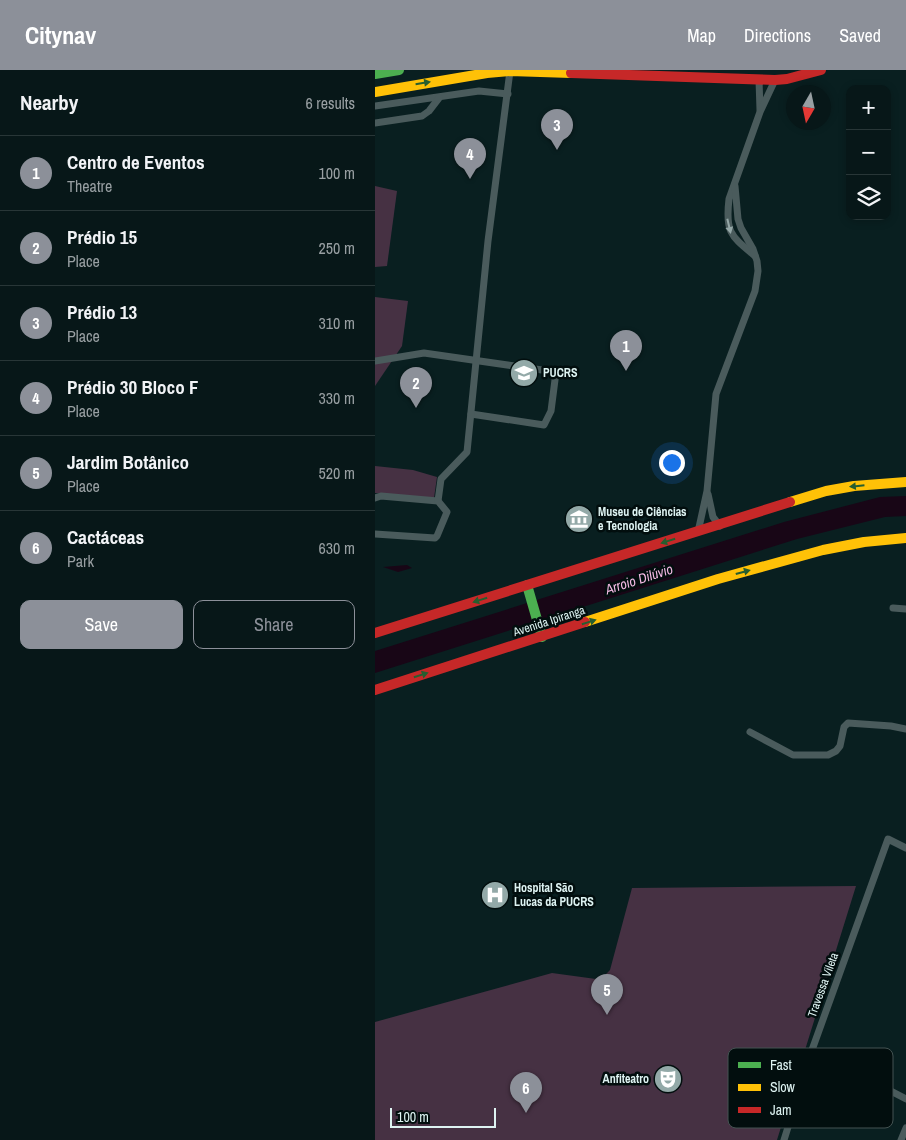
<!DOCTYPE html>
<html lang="en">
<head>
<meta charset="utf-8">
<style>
  body { margin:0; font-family:"Archivo Narrow",sans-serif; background:#152425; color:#f1f3f6 }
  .controls { position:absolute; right:15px; top:15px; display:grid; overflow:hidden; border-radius:10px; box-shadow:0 2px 8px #0003 }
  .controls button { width:45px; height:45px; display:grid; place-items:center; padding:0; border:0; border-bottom:1px solid #283637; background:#071718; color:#f1f3f6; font:25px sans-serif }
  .compass { position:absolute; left:411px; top:15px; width:45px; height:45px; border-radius:50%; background:#071718; box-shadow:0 2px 8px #0003; rotate:189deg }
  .scale { position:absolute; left:15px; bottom:12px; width:106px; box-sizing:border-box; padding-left:5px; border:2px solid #def3f2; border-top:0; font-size:14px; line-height:18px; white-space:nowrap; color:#def3f2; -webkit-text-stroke:4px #020e0e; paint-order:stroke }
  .you { position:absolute; left:296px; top:392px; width:18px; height:18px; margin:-12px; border:4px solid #fff; border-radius:50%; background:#1a73e8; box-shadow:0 0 0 8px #1a73e833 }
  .badge { display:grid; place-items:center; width:32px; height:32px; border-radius:50%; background:#8c9099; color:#fff; font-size:16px; font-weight:700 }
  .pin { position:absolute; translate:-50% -41px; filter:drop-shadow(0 1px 2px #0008) }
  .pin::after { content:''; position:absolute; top:26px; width:18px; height:15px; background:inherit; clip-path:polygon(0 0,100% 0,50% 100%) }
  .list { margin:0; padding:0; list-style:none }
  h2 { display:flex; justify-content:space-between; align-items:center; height:65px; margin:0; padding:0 20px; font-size:21px }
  h2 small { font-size:16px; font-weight:400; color:#989fa2 }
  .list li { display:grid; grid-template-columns:32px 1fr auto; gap:15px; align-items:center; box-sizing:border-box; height:75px; padding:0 20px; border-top:1px solid #283637 }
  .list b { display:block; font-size:19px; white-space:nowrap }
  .list p { margin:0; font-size:16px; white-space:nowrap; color:#989fa2 }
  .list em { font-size:16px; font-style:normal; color:#989fa2 }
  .actions { display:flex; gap:10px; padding:15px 20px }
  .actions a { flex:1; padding:11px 0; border:1px solid #8c9099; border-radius:10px; text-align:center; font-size:18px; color:#8c9099 }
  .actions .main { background:#8c9099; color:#fff }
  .icon { flex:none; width:28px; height:28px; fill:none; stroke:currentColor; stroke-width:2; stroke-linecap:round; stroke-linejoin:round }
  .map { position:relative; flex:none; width:531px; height:1070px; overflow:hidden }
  header { display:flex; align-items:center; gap:30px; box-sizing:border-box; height:70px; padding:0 25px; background:#8c9099; color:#fff }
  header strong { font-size:24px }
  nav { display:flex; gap:28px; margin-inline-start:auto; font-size:18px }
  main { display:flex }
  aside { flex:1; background:#071718 }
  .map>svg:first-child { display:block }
  .green { fill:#463143 }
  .water { fill:#180616 }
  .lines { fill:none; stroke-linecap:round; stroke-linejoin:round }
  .street { stroke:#4a5b5c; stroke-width:7 }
  .fast { stroke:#4caf50; stroke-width:10 }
  .slow { stroke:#ffc107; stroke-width:10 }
  .jam { stroke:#c62828; stroke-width:10 }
  .oneway { fill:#275e2f }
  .oneway2 { fill:#94a7a7 }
  .labels { text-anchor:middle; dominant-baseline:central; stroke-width:5; stroke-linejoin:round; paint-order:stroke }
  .poi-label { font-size:12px; font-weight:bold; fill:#def3f2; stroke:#020e0e; text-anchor:start }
  .street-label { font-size:12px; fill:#def3f2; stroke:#020e0e }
  .water-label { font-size:14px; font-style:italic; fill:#f3b9e3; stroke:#020e0e }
  .key { fill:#020e0e; stroke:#445352; stroke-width:1 }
  .key-label { font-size:14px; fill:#def3f2 }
</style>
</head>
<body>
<header>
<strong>Citynav</strong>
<nav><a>Map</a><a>Directions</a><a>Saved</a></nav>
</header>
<main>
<aside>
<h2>Nearby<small>6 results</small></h2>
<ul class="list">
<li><span class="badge">1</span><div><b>Centro de Eventos</b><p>Theatre</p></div><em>100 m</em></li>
<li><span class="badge">2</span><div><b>Prédio 15</b><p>Place</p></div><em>250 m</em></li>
<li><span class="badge">3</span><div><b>Prédio 13</b><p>Place</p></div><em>310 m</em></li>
<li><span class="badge">4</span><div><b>Prédio 30 Bloco F</b><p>Place</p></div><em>330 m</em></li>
<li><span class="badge">5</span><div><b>Jardim Botânico</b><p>Place</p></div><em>520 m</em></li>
<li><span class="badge">6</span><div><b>Cactáceas</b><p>Park</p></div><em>630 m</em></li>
</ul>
<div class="actions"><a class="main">Save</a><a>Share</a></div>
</aside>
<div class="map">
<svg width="531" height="1070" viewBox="0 0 531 1070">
  <rect width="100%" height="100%" fill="#091f20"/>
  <g class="green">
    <path d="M0,116L22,121L12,196L0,197Z"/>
    <path d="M0,227L33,231L27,276L0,316Z"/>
    <path d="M0,396L38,400L62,407L59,428L0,423Z"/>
    <path d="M481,816L402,1070H0V952L177,903L221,909L229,906L235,900L257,818Z"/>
  </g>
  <g class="water">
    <path d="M531,426V446L510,447L422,469L0,603V581L409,452L505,427Z"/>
    <path d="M32,495L37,498L23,502L8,497Z"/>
  </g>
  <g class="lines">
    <g class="street">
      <path d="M384,10L385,40"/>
      <path d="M0,36L104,21L133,24"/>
      <path d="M0,53L47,46L54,41L64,28"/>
      <path d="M380,186C356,166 350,163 354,129L385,42L400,10"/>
      <path d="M0,291L49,283L181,302L176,341L169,355L96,344"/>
      <path d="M333,424L338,447L345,456"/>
      <path d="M0,428L6,426L63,431L72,442L62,466L60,468L0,464"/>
      <path d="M63,431L66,409L92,382L113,171L135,1"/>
      <path d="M323,462L332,421L341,324L380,221L383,201L382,191L378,179L366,158L363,149L360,116"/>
      <path d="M518,538L531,539"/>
      <path d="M375,662L418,685H453L461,681L465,676L469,657L473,653L516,656L531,659"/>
      <path d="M437,980L531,1029"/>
      <path d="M409,1070L437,980L513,769L531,778"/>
      <path d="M526,1070L531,1058"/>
    </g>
    <g class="fast">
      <path d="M0,4L24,0"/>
      <path d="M152,515L167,567"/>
    </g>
    <g class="slow">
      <path d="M0,22L112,3L135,1L196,3"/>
      <path d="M415,432L451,421L479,416L531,412"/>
      <path d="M210,552L343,509L448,480L489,472L531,468"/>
    </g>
    <g class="jam">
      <path d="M196,3L400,10L412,9L446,0"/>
      <path d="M0,563L415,432"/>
      <path d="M0,620L210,552"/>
    </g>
  </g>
  <defs><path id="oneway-solid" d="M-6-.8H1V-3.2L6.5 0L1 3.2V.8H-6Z" transform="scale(1.25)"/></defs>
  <g class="oneway">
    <use href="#oneway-solid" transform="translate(48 13) rotate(-9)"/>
    <use href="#oneway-solid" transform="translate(482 416) rotate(174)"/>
    <use href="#oneway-solid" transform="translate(293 471) rotate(163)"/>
    <use href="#oneway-solid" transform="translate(368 502) rotate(-15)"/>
    <use href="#oneway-solid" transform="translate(105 530) rotate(163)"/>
    <use href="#oneway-solid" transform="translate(214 552) rotate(-18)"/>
    <use href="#oneway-solid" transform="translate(46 605) rotate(-18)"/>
  </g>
  <use class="oneway2" href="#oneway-solid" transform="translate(354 156) rotate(77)"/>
  <defs>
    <symbol id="university-disc" viewBox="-11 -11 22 22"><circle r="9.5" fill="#93a9a8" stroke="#020e0e"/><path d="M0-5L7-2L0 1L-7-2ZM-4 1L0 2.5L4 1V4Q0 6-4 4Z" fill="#fff"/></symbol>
    <symbol id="museum-disc" viewBox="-11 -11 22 22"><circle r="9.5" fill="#93a9a8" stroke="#020e0e"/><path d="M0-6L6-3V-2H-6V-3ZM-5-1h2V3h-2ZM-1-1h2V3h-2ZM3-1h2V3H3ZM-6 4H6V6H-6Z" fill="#fff"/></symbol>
    <symbol id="hospital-disc" viewBox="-11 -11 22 22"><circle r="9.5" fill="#93a9a8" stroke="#020e0e"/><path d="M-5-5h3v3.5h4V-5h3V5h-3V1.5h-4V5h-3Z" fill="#fff"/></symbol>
    <symbol id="theatre-disc" viewBox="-11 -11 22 22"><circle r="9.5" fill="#93a9a8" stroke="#020e0e"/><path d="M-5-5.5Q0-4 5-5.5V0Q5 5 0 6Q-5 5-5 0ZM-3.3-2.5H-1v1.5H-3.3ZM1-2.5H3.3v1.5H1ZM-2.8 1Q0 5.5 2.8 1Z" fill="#fff"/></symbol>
  </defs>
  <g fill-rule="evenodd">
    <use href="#university-disc" x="133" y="287" width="32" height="32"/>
    <use href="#museum-disc" x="188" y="433" width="32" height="32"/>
    <use href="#hospital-disc" x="104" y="809" width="32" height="32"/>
    <use href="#theatre-disc" x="277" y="993" width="32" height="32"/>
  </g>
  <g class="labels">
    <g class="poi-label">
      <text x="168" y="303">PUCRS</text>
      <text x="223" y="442">Museu de Ciências<tspan x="223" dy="14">e Tecnologia</tspan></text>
      <text x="139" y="818">Hospital São<tspan x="139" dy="14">Lucas da PUCRS</tspan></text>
      <text x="274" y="1009" text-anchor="end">Anfiteatro</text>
    </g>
    <g class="street-label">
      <text transform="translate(174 551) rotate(-18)">Avenida Ipiranga</text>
      <text transform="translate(448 915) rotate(-70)">Travessa Vileta</text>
    </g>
    <g class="water-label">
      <text transform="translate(264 509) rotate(-18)">Arroio Dilúvio</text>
    </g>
  </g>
  <rect x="353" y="978" width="165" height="80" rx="8" class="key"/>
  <rect x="363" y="992" width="23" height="6" fill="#4caf50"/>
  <rect x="363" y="1014" width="23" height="7" fill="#ffc107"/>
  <rect x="363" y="1037" width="23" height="6" fill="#c62828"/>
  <g class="key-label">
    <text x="395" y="1000">Fast</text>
    <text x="395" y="1022">Slow</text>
    <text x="395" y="1045">Jam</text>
  </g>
</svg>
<div class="controls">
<button>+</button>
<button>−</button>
<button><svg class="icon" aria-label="layers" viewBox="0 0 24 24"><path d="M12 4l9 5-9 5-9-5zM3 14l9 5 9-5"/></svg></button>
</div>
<svg class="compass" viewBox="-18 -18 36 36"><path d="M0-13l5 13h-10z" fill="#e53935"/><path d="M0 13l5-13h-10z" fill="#989fa2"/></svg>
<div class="scale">100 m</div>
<div class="you"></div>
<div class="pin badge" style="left:251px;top:301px">1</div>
<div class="pin badge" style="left:41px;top:338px">2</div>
<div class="pin badge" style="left:182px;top:80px">3</div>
<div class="pin badge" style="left:95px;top:109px">4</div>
<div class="pin badge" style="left:232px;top:945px">5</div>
<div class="pin badge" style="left:151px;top:1043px">6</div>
</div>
</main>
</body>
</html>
